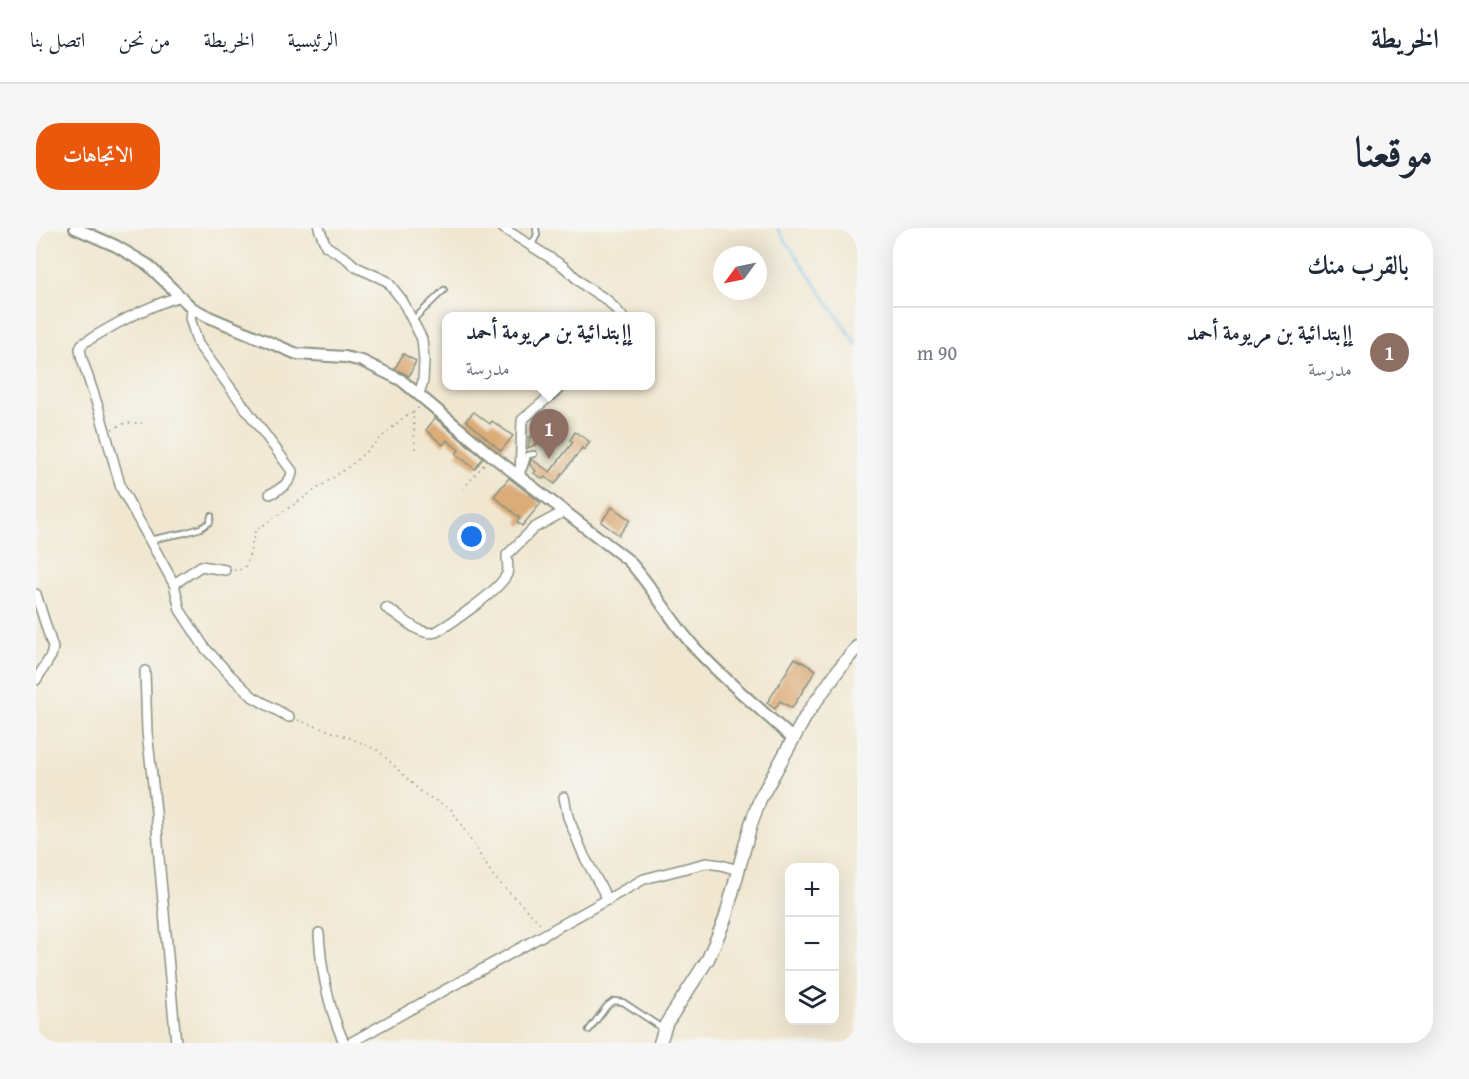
<!DOCTYPE html>
<html lang="ar">
<head>
<meta charset="utf-8">
<style>
  body { margin:0; font-family:"Gentium Book Plus",Amiri,serif; background:#f6f6f7; color:#1f2937; direction:rtl }
  .controls { position:absolute; right:18px; bottom:18px; display:grid; overflow:hidden; border-radius:12px; box-shadow:0 6px 24px #0002 }
  .controls button { width:54px; height:54px; display:grid; place-items:center; padding:0; border:0; border-bottom:2px solid #e0e1e3; background:#fff; color:#1f2937; font:30px sans-serif }
  .compass { position:absolute; left:677px; top:18px; width:54px; height:54px; border-radius:50%; background:#fff; box-shadow:0 6px 24px #0002; rotate:237deg }
  .you { position:absolute; left:436px; top:309px; width:21px; height:21px; margin:-15px; border:4px solid #fff; border-radius:50%; background:#1a73e8; box-shadow:0 0 0 9px #1a73e833 }
  .badge { display:grid; place-items:center; width:39px; height:39px; border-radius:50%; background:#ea580c; color:#fff; font-size:20px; font-weight:700 }
  .pin { position:absolute; translate:-50% -50px; filter:drop-shadow(0 2px 3px #0008) }
  .pin::after { content:''; position:absolute; top:32px; width:21px; height:18px; background:inherit; clip-path:polygon(0 0,100% 0,50% 100%) }
  .popup { position:absolute; left:406px; top:84px; width:213px; height:78px; box-sizing:border-box; display:grid; place-content:center; border-radius:12px; background:#fff; filter:drop-shadow(0 2px 4px #0005); font-size:20px; white-space:nowrap; color:#747a83 }
  .popup b { font-size:22px; color:#1f2937 }
  .popup::after { content:''; position:absolute; left:50%; top:100%; margin-left:-12px; border:12px solid transparent; border-top-color:#fff }
  .list { margin:0; padding:0; list-style:none }
  h2 { display:flex; justify-content:space-between; align-items:center; height:78px; margin:0; padding:0 24px; font-size:26px }
  h2 small { font-size:20px; font-weight:400; color:#747a83 }
  .list li { display:grid; grid-template-columns:39px 1fr auto; gap:18px; align-items:center; box-sizing:border-box; height:90px; padding:0 24px; border-top:2px solid #e0e1e3 }
  .list b { display:block; font-size:22px; white-space:nowrap }
  .list p { margin:0; font-size:20px; white-space:nowrap; color:#747a83 }
  .list em { font-size:20px; font-style:normal; color:#747a83 }
  .icon { flex:none; width:33px; height:33px; fill:none; stroke:currentColor; stroke-width:2; stroke-linecap:round; stroke-linejoin:round }
  .map { position:relative; flex:none; width:821px; height:815px; overflow:hidden; direction:ltr; border-radius:24px }
  header { display:flex; align-items:center; gap:36px; box-sizing:border-box; height:84px; padding:0 30px; background:#fff; border-bottom:2px solid #e0e1e3 }
  header strong { font-size:28px }
  nav { display:flex; gap:33px; margin-inline-start:auto; font-size:21px }
  .intro { display:flex; align-items:center; justify-content:space-between; box-sizing:border-box; height:144px; padding:0 36px }
  h1 { margin:0; font-size:42px }
  .button { padding:15px 27px; border-radius:24px; background:#ea580c; color:#fff; font-size:21px; font-weight:700 }
  main { display:flex; gap:36px; padding:0 36px }
  aside { flex:1; background:#fff; border-radius:24px; box-shadow:0 6px 24px #0002 }
  .map>svg:first-child { display:block }
  .built { fill:#e0dcbb }
  .lines { fill:none; stroke-linecap:round; stroke-linejoin:round }
  .stream { stroke:#72c2ed; stroke-width:2 }
  .building { fill:#dbab78 }
  .service-casing { stroke:#889282; stroke-width:8 }
  .minor-casing { stroke:#889282; stroke-width:12 }
  .tertiary-casing { stroke:#889282; stroke-width:14 }
  .secondary-casing { stroke:#889282; stroke-width:15 }
  .path { stroke:#889282; stroke-width:1.5; stroke-dasharray:1.5 4.5; stroke-linecap:butt }
  .service { stroke:#fff; stroke-width:4.5 }
  .minor { stroke:#fff; stroke-width:9 }
  .tertiary { stroke:#fff; stroke-width:10 }
  .secondary { stroke:#fff; stroke-width:12 }
</style>
</head>
<body>
<header>
<strong>الخريطة</strong>
<nav><a>الرئيسية</a><a>الخريطة</a><a>من نحن</a><a>اتصل بنا</a></nav>
</header>
<div class="intro"><h1>موقعنا</h1><a class="button">الاتجاهات</a></div>
<main>
<aside>
<h2>بالقرب منك<small></small></h2>
<ul class="list">
<li><span class="badge" style="background:#8d6e63">1</span><div><b>إإبتدائية بن مريومة أحمد</b><p>مدرسة</p></div><em>90 m</em></li>
</ul>
</aside>
<div class="map">
<svg width="821" height="815" viewBox="0 0 821 815">
  <rect width="100%" height="100%" fill="#f6f6f2"/>
  <filter id="ink" filterUnits="userSpaceOnUse"><feTurbulence type="fractalNoise" baseFrequency=".0167" numOctaves="2"/><feDisplacementMap in="SourceGraphic" scale="12" xChannelSelector="R" yChannelSelector="G"/><feConvolveMatrix kernelMatrix="1 2 1 2 8 2 1 2 1" color-interpolation-filters="sRGB"/></filter>
  <filter id="wash" filterUnits="userSpaceOnUse"><feTurbulence type="fractalNoise" baseFrequency=".008" numOctaves="4" result="noise"/><feDisplacementMap in="SourceGraphic" scale="24" xChannelSelector="R" yChannelSelector="G"/><feGaussianBlur stdDeviation="1.35" result="paint"/><feColorMatrix in="noise" values="0 0 0 0 0 0 0 0 0 0 0 0 0 0 0 0 0 1.4 0 .05"/><feComposite in="paint" operator="in"/></filter>
  <g filter="url(#wash)">
    <rect width="100%" height="100%" fill="#f1e7d1"/>
    <path class="built" d="M537,188L541,201L556,211L548,222L546,221L515,263L486,239L487,206L520,191Z"/>
    <g class="lines">
      <path class="stream" d="M741,0L821,117"/>
    </g>
    <g id="blocks">
      <g class="building">
        <path d="M367,126L380,133L373,148L359,141Z"/>
        <path d="M438,184L454,196L456,193L477,208L465,223L430,192Z"/>
        <path d="M399,190L447,230L439,241L420,226L423,222L411,212L407,217L390,202Z"/>
        <path d="M513,200L515,205L517,203L521,210L505,218L512,210L492,220L494,209Z"/>
        <path d="M539,204L554,214L548,222L546,220L519,256L509,249L507,251L498,245L500,243L494,237L495,231L514,244L537,214L534,212Z"/>
        <path d="M473,250L505,275L486,298L481,294L484,290L458,268Z"/>
        <path d="M576,279L594,292L583,307L565,294Z"/>
        <path d="M759,430L780,442L756,480L744,473L739,481L731,475Z"/>
      </g>
    </g>
  </g>
  <g filter="url(#ink)">
    <use href="#blocks" fill-opacity="0" stroke="#889282" stroke-width="1.5"/>
    <g class="lines">
      <defs>
        <g id="service">
          <path d="M495,18L501,7L500,0"/>
          <path d="M377,92L408,62"/>
          <path d="M488,240L492,227L498,226"/>
          <path d="M113,312L148,305L165,300L174,294L175,288"/>
          <path d="M553,802L571,778L578,773L587,774L626,800"/>
        </g>
        <g id="minor">
          <path d="M283,0L290,18L311,31L320,39L351,53L366,72L386,111L388,133L387,153L383,166"/>
          <path d="M467,0L527,38L549,58L571,72L586,88"/>
          <path d="M145,68C109,79 77,97 46,116L44,121L46,131L64,185L85,260L138,356L144,382L169,420L196,449L217,469L253,489"/>
          <path d="M156,80L154,90L162,116L256,243C256,254 243,262 234,266"/>
          <path d="M484,249L486,192L526,158"/>
          <path d="M138,356L165,338L189,342"/>
          <path d="M0,366L17,420L15,428L0,452"/>
          <path d="M350,380C365,387 382,409 400,404C417,394 463,363 471,346C473,340 471,334 471,327L498,300L529,283"/>
          <path d="M109,443L111,504L120,583L123,630L140,815"/>
          <path d="M528,569L532,589L548,628L572,672"/>
          <path d="M283,705C285,742 293,781 308,815"/>
          <path d="M314,815L608,651L670,635L685,637L702,642"/>
        </g>
        <path id="tertiary" d="M39,0L80,18L112,37L156,80L173,89L261,126L309,129L326,133L365,152L455,227L592,332C617,359 634,392 659,420C689,453 725,481 757,511"/>
        <path id="secondary" d="M624,815L630,796L672,731L689,691L715,596L724,571L771,486L803,441L821,419"/>
      </defs>
      <use href="#service" class="service-casing"/>
      <use href="#minor" class="minor-casing"/>
      <use href="#tertiary" class="tertiary-casing"/>
      <use href="#secondary" class="secondary-casing"/>
      <g class="path">
        <path d="M76,201L90,195H106"/>
        <path d="M379,221L377,185L383,179"/>
        <path d="M427,261L450,234"/>
        <path d="M198,342L202,343L211,337L219,303L314,238L369,188L377,185"/>
        <path d="M262,492L314,510L343,523L386,565L415,581L458,649L506,697"/>
      </g>
      <use href="#service" class="service"/>
      <use href="#minor" class="minor"/>
      <use href="#tertiary" class="tertiary"/>
      <use href="#secondary" class="secondary"/>
    </g>
  </g>
</svg>
<div class="controls">
<button>+</button>
<button>−</button>
<button><svg class="icon" aria-label="layers" viewBox="0 0 24 24"><path d="M12 4l9 5-9 5-9-5zM3 14l9 5 9-5"/></svg></button>
</div>
<svg class="compass" viewBox="-18 -18 36 36"><path d="M0-13l5 13h-10z" fill="#e53935"/><path d="M0 13l5-13h-10z" fill="#747a83"/></svg>
<div class="you"></div>
<div class="pin badge" style="left:513px;top:231px;background:#8d6e63">1</div>
<div class="popup"><b>إإبتدائية بن مريومة أحمد</b>مدرسة</div>
</div>
</main>
</body>
</html>
